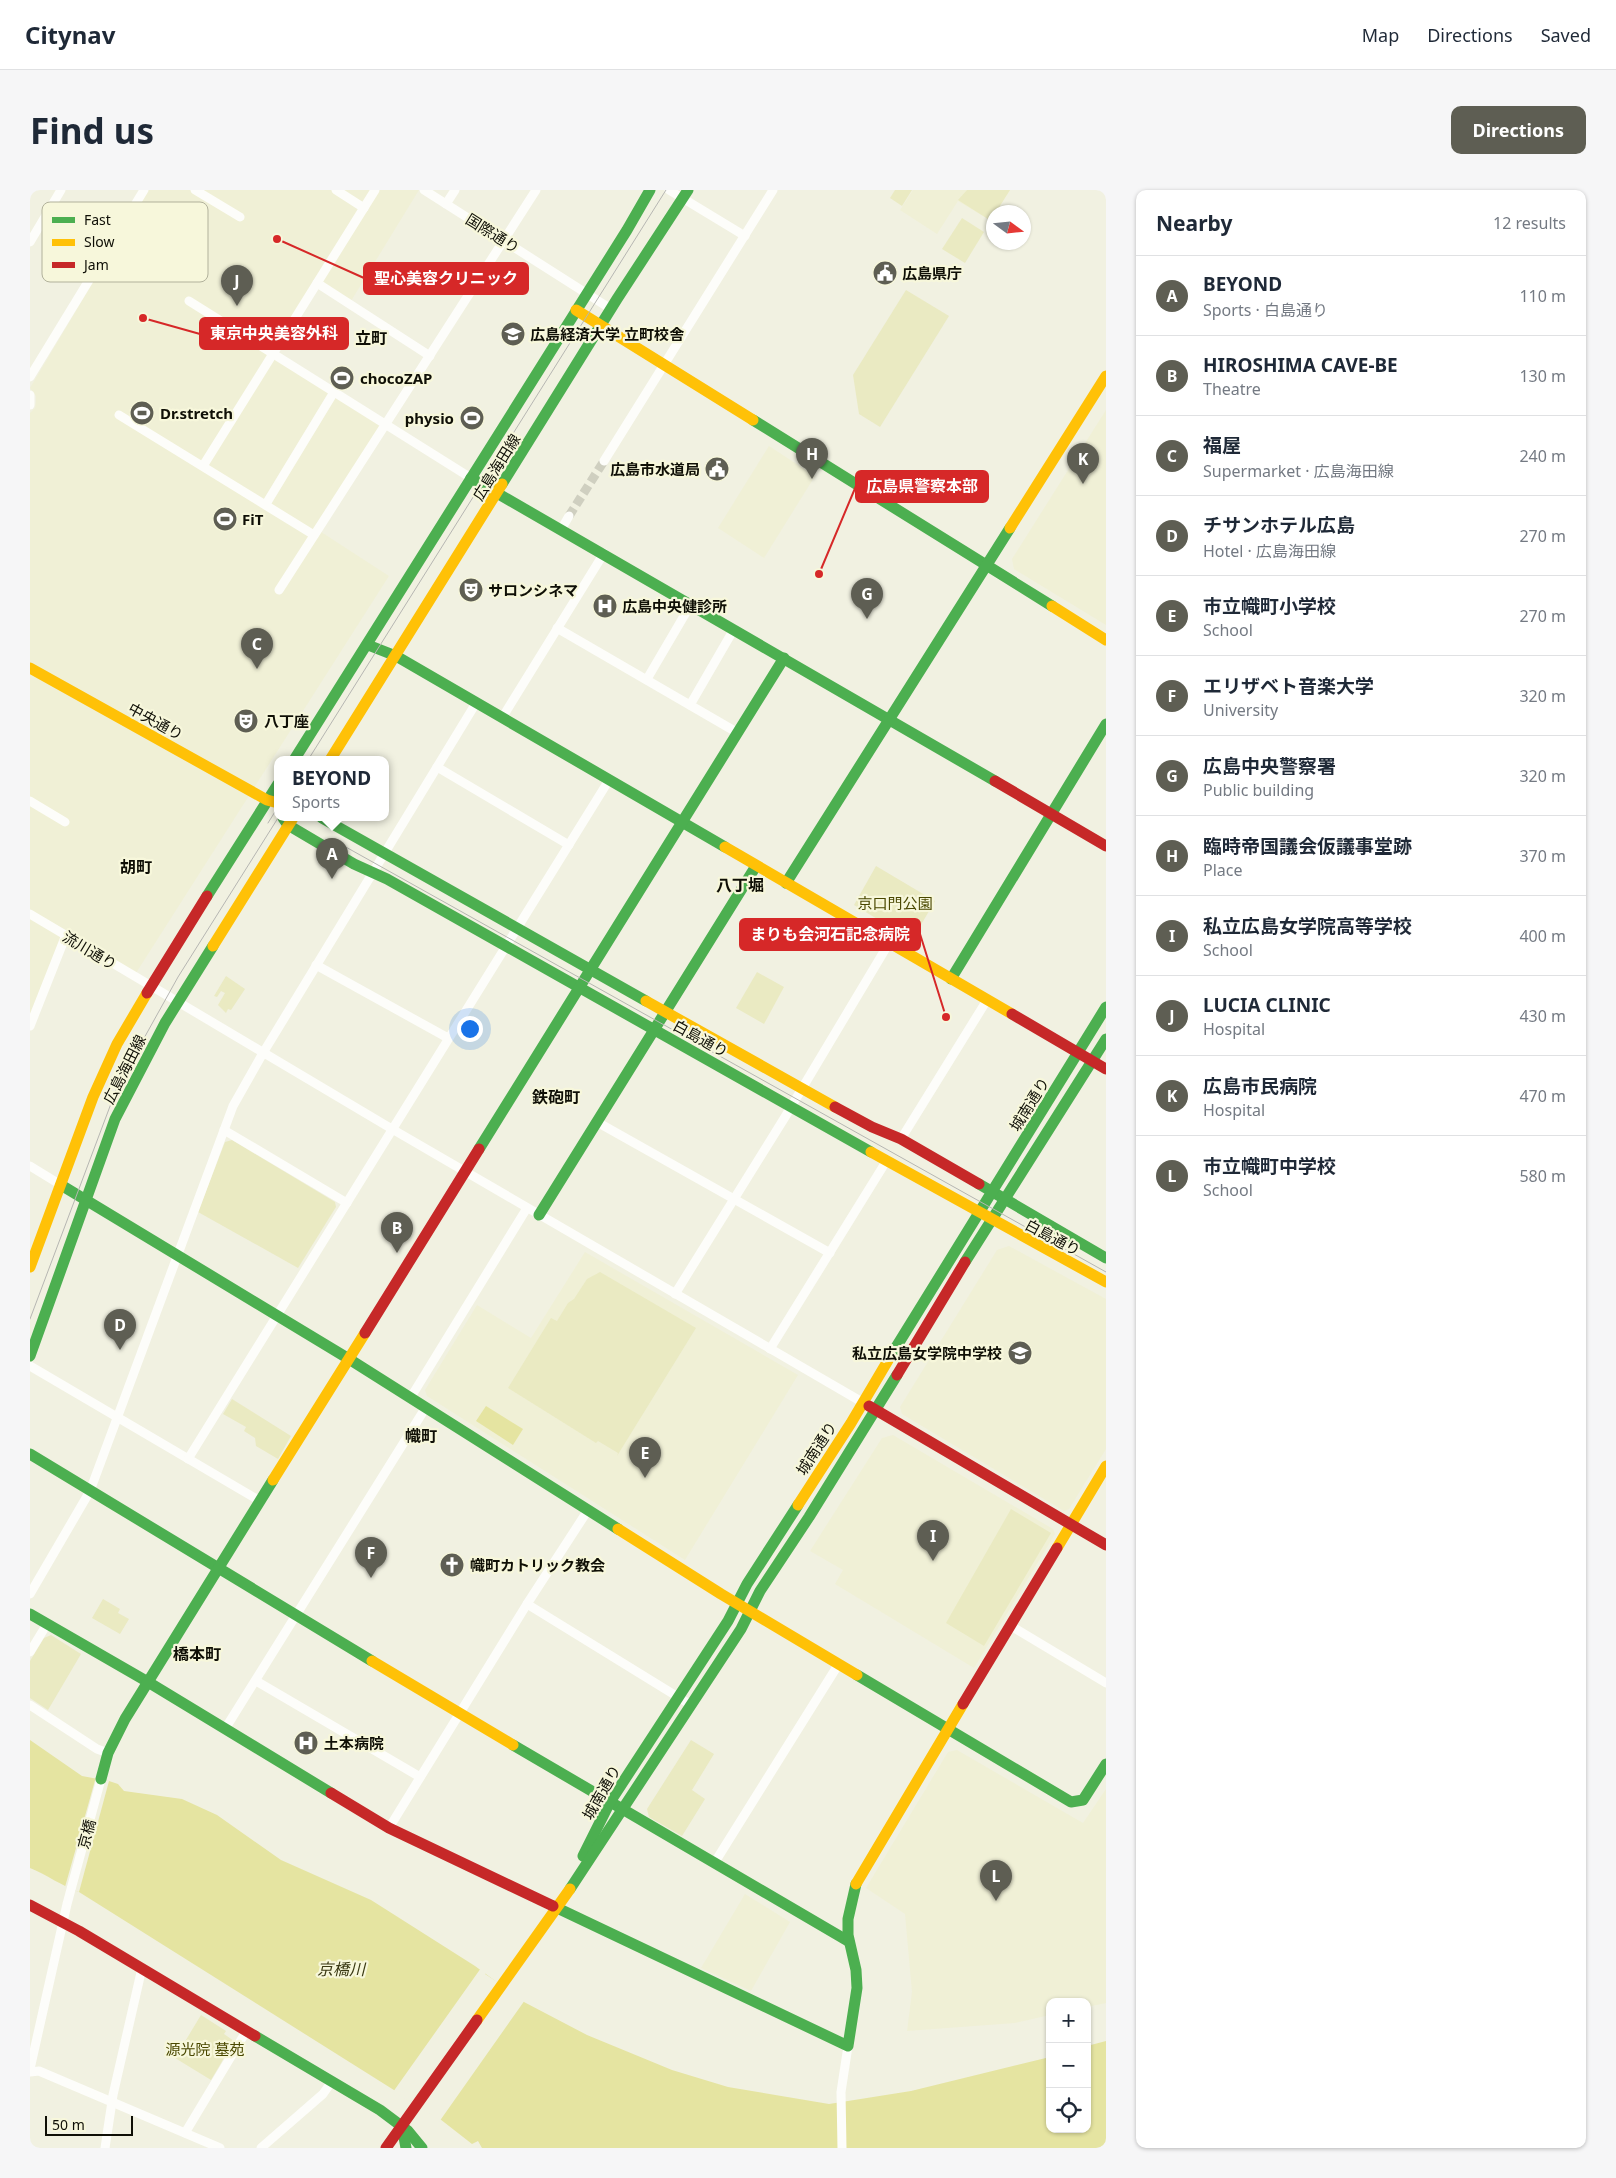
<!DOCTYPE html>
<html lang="en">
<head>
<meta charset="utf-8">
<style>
  body { margin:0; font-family:"Noto Sans","Noto Sans JP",sans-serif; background:#f6f6f7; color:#1f2937 }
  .controls { position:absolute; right:15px; bottom:15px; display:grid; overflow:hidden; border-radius:10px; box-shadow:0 1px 4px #0004 }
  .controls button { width:45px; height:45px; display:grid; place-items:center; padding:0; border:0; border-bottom:1px solid #e0e1e3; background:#fff; color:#1f2937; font:25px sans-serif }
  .compass { position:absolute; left:956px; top:15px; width:45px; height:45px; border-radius:50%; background:#fff; box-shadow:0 1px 4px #0004; rotate:105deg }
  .scale { position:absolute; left:15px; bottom:12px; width:88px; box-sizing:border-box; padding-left:5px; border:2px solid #0f0f06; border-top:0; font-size:14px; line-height:18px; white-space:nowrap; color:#0f0f06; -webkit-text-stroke:4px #f7f7db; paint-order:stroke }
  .you { position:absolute; left:439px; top:838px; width:18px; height:18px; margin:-12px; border:4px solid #fff; border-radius:50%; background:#1a73e8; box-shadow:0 0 0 8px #1a73e833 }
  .badge { display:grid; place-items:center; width:32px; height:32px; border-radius:50%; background:#5e5e53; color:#fff; font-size:16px; font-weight:700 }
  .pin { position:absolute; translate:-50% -41px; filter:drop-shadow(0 1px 2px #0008) }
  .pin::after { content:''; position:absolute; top:26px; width:18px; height:15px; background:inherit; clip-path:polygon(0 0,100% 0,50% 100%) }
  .popup { position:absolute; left:244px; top:566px; width:115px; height:65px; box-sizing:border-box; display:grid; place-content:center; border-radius:10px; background:#fff; filter:drop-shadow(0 1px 4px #0005); font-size:16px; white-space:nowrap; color:#747a83 }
  .popup b { font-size:19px; color:#1f2937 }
  .popup::after { content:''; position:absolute; left:50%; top:100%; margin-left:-10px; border:10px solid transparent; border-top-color:#fff }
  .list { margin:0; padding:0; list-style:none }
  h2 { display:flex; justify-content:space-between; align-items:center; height:65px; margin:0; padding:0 20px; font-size:21px }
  h2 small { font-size:16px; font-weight:400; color:#747a83 }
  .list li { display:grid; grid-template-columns:32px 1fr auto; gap:15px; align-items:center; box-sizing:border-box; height:80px; padding:0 20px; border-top:1px solid #e0e1e3 }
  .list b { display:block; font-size:19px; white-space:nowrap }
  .list p { margin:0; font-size:16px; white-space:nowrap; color:#747a83 }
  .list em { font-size:16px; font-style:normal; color:#747a83 }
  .icon { flex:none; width:28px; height:28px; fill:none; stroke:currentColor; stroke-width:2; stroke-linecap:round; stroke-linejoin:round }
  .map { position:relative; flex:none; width:1076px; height:1958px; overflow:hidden; border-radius:10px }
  header { display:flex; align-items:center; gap:30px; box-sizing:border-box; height:70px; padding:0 25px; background:#fff; border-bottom:1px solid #e0e1e3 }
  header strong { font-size:24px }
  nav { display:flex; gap:28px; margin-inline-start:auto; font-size:18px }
  .intro { display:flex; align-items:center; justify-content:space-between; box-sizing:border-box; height:120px; padding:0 30px }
  h1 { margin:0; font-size:35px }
  .button { padding:12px 22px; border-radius:10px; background:#5e5e53; color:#fff; font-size:18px; font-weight:700 }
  main { display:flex; gap:30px; padding:0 30px }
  aside { flex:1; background:#fff; border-radius:10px; box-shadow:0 1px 4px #0004 }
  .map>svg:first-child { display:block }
  .built { fill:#f0f0d6 }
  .green { fill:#eaeac2 }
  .water { fill:#e5e4a1 }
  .pier { fill:#f1f1e1 }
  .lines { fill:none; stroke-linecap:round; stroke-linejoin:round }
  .street-tunnel { stroke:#cfcfc0; stroke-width:9; stroke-dasharray:9 4.5; stroke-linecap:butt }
  .street { stroke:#fdfdfa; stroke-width:9 }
  .fast { stroke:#4caf50; stroke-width:11 }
  .slow { stroke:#ffc107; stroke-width:11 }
  .jam { stroke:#c62828; stroke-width:11 }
  .tram { stroke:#b6b6b2; stroke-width:1 }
  .labels { text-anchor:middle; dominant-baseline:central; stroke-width:4.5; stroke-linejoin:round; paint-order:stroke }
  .street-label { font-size:15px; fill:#0f0f06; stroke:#f7f7db }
  .poi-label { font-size:15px; font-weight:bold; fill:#0f0f06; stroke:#f7f7db; text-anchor:start }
  .park-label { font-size:15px; fill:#4a4800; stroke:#f7f7db }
  .neighbourhood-label { font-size:16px; font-weight:bold; fill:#0f0f06; stroke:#f7f7db }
  .water-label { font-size:16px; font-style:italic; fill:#3a3913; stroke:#f7f7db }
  .key { fill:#f7f7db; stroke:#b1b19b; stroke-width:1 }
  .key-label { font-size:14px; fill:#0f0f06 }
  .leader { fill:none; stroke:#d62828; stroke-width:2 }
  .callout-dot { fill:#d62828; stroke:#f7f7db; stroke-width:2 }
  .callout { fill:#d62828; stroke:#d62828; stroke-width:2 }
  .callout-label { font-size:16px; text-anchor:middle; font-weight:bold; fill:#fff }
</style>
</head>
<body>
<header>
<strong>Citynav</strong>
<nav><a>Map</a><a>Directions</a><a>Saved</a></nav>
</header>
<div class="intro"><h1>Find us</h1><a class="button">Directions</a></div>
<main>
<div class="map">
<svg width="1076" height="1958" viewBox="0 0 1076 1958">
  <rect width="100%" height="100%" fill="#f1f1e1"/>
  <g class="built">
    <path d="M118,0H389L321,111L291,92L242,167L352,235L285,338L359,386L106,783L36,742L0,826V223L5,218L6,212V206L0,198Z"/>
    <path d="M883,0H980L966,22H964L963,28L958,29L928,11L907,44L870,20Z"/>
    <path d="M1076,220V435L984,379L982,369Z"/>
    <path d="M739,256L785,286L734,368L688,338Z"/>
    <path d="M979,1056L1076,1109V1259L1039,1319L1034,1321L872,1224L870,1217L967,1060Z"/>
    <path d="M555,1062L768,1185L655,1370L397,1206L395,1200L447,1115L501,1148Z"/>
    <path d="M863,1245L1023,1339L1025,1344L944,1478L805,1394L813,1380L780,1361L852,1248Z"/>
    <path d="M927,1560L1053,1633L1076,1599V1813L1057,1817V1812H1020V1825L985,1833L877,1841L882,1802L875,1724L836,1698L918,1562Z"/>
    <path d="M715,1704L760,1732L721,1801L671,1778Z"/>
  </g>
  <g class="green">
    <path d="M865,0H882L872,16L860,8Z"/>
    <path d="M937,0H980L966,22H964L963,28L958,29L928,10Z"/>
    <path d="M932,28L954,42L935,73L912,59Z"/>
    <path d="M876,100L919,126L850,237L829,224L823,185Z"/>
    <path d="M846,676L905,711L882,750L824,715Z"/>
    <path d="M727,782L754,797L734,834L706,818Z"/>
    <path d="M196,786L215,799L201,820L198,819L196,823L188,815L195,803L191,801L187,807L184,806Z"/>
    <path d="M202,950L305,1012L306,1017L268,1078L168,1022L195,952Z"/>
    <path d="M570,1082L666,1138L587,1266L588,1263L568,1251L566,1253L478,1198L521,1128L527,1131L538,1113L544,1109L557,1089Z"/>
    <path d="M202,1209L261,1246L248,1269L226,1256L225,1248L214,1241L216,1237L193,1224Z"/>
    <path d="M981,1319L1021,1343L954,1456L916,1433Z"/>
    <path d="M73,1409L90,1419L88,1423L99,1429L90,1444L62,1428Z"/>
    <path d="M21,1445L51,1464L18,1520L0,1508V1471L14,1448Z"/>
    <path d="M661,1550L684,1564L662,1600L675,1609L652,1646L619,1627L617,1619Z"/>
    <path d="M171,1825L196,1841L194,1844L204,1851L181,1890L145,1868Z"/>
  </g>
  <g class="water">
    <path d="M456,1216L493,1239L483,1255L446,1231Z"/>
    <path d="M0,1550L52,1586L79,1591L88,1594L94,1601L152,1609L187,1625L251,1670L341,1710L445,1776L494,1812L557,1845L642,1880L698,1897L799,1914L881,1901L1020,1867V1939H1057V1856L1076,1851V1958H452L448,1951L442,1954L410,1929L49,1702C32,1696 17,1685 0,1678Z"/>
  </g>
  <g class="pier">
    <path d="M66,1587L79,1591L49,1702L35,1697Z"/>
    <path d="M451,1778L456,1782L455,1784L495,1810L409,1932L403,1926L363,1902Z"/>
  </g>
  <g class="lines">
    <path class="street-tunnel" d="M539,326L574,271"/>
    <g class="street">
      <path d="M165,0L210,27"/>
      <path d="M306,0L334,18"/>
      <path d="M394,0L581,119"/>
      <path d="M639,0L715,46"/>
      <path d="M416,14L425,0"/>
      <path d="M0,52L31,0"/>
      <path d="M287,93L400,166"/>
      <path d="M159,111L441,288"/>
      <path d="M0,187L114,0"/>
      <path d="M0,205V215"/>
      <path d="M89,225L284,345"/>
      <path d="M574,271L743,0"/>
      <path d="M173,276L345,0"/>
      <path d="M236,314L304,202"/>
      <path d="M532,338L539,326"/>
      <path d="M249,400L506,0"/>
      <path d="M527,438L708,543"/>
      <path d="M617,489L661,414"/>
      <path d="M660,515L704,439"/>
      <path d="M472,528L574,363"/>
      <path d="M407,577L539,655"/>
      <path d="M0,611L35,632"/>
      <path d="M0,724L362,939L832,1212"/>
      <path d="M286,775L418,848"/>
      <path d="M0,836L36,745"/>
      <path d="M567,932L800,1063"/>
      <path d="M194,940L317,1013"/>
      <path d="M871,949L957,810"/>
      <path d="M0,976L31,995"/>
      <path d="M645,1104L755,927L859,753"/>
      <path d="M740,1159L857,970"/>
      <path d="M0,1176L230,1311"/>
      <path d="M381,1207L497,1018"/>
      <path d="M158,1269L579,590"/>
      <path d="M0,1404L60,1301L203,916L233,863L446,513"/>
      <path d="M497,1414L661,1515"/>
      <path d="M981,1436L1076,1493"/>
      <path d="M0,1462L17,1434"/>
      <path d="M226,1491L390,1587"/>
      <path d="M0,1515L67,1559L78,1563"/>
      <path d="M195,1539L396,1217"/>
      <path d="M359,1638L497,1414L558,1320"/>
      <path d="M685,1672L808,1475"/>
      <path d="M0,1879L37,1714L71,1589"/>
      <path d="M0,1882L9,1881L190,1958"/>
      <path d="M155,1943L217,1840"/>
      <path d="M75,1958L83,1905L112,1778"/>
      <path d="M231,1958L293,1904L302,1891"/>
      <path d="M812,1958L811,1902L818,1856"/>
    </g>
    <g class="fast">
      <path d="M723,230L1022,416"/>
      <path d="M441,288L965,591"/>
      <path d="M472,294L587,109L658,0"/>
      <path d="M338,455L366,466L695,657"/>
      <path d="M264,570L597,40L620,0"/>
      <path d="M253,628L258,635L324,674L357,689L841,962"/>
      <path d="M292,628L616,811"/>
      <path d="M756,693L980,338"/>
      <path d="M177,706L248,594"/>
      <path d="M921,789L1076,534"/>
      <path d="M449,959L754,468"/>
      <path d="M949,994L1076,1068"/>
      <path d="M31,995L319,1169L588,1339"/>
      <path d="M509,1025L726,676"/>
      <path d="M935,1072L1076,849"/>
      <path d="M0,1166L85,929L135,833L183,756"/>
      <path d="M860,1167L1076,817"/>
      <path d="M0,1264L342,1471"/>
      <path d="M0,1424L118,1492L301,1603"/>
      <path d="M827,1485L1041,1612L1053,1610L1076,1574"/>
      <path d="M483,1555L818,1751"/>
      <path d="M71,1589L78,1563L95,1529L243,1290"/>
      <path d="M553,1666L580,1612L698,1431L717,1394L768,1315"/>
      <path d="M540,1699L711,1439L730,1401L779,1327L867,1185"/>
      <path d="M523,1716L818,1856L827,1798L826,1780L818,1745V1729L826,1694"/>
      <path d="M225,1846L350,1920L378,1941L392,1958"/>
      <path d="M372,1936L376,1958"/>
    </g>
    <g class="slow">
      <path d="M546,120L723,230"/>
      <path d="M980,338L1076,186"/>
      <path d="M1022,416L1076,450"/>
      <path d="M0,478L237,610L248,613"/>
      <path d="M300,570L472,294"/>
      <path d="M695,657L982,824"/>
      <path d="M183,756L263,628"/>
      <path d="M616,811L805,917"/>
      <path d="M841,962L1076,1092"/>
      <path d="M0,1077L63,907L87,854L117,803"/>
      <path d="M243,1290L335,1143"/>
      <path d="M768,1315L821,1233L860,1167"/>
      <path d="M588,1339L691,1404L827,1485"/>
      <path d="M1027,1358L1076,1276"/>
      <path d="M342,1471L483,1555"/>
      <path d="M826,1694L933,1514"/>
      <path d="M447,1830L540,1699"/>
    </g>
    <g class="jam">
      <path d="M965,591L1076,656"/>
      <path d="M117,803L177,706"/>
      <path d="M982,824L1076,879"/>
      <path d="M805,917L842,937L871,949L949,994"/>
      <path d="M335,1143L449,959"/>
      <path d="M867,1185L935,1072"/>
      <path d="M839,1216L1076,1355"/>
      <path d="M933,1514L1027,1358"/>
      <path d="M301,1603L359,1638L523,1716"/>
      <path d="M0,1715L49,1741L225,1846"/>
      <path d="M356,1958L447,1830"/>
    </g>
    <g class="tram">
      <path d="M278,570L636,0"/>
      <path d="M238,633L248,617"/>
      <path d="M314,656L1076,1082"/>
      <path d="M0,1129L88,895L148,787L248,628"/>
    </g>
  </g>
  <defs>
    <symbol id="civic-disc" viewBox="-11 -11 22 22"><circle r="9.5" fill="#5e5e53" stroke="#f7f7db"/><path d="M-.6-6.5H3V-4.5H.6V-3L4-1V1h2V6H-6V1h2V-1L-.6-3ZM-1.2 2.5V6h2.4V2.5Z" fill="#fff"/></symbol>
    <symbol id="university-disc" viewBox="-11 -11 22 22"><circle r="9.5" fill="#5e5e53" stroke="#f7f7db"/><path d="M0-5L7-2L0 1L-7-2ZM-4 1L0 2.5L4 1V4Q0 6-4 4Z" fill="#fff"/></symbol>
    <symbol id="stadium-disc" viewBox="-11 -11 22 22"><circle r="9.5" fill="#5e5e53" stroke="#f7f7db"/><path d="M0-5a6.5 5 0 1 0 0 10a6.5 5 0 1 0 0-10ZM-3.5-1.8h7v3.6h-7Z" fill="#fff"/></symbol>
    <symbol id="theatre-disc" viewBox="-11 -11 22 22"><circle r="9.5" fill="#5e5e53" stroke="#f7f7db"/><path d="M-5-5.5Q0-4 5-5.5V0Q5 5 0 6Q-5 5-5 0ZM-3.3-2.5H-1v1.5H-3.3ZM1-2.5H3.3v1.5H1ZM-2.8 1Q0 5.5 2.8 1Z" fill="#fff"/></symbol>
    <symbol id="hospital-disc" viewBox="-11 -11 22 22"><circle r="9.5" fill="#5e5e53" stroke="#f7f7db"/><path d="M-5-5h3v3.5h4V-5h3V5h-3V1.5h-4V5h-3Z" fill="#fff"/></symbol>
    <symbol id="school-disc" viewBox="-11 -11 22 22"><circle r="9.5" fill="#5e5e53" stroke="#f7f7db"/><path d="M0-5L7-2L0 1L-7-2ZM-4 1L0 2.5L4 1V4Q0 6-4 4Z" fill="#fff"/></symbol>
    <symbol id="church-disc" viewBox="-11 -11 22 22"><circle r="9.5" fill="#5e5e53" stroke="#f7f7db"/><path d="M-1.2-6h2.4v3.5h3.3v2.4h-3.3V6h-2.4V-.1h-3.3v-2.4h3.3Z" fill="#fff"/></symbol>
  </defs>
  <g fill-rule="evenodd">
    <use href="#civic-disc" x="841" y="69" width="28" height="28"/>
    <use href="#university-disc" x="469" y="130" width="28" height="28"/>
    <use href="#stadium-disc" x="298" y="174" width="28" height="28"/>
    <use href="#stadium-disc" x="98" y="209" width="28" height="28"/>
    <use href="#stadium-disc" x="428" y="214" width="28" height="28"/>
    <use href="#civic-disc" x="673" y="265" width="28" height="28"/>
    <use href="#stadium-disc" x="181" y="315" width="28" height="28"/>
    <use href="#theatre-disc" x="427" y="386" width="28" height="28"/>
    <use href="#hospital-disc" x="561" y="402" width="28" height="28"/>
    <use href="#theatre-disc" x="202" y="517" width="28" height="28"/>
    <use href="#school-disc" x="976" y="1149" width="28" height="28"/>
    <use href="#church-disc" x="408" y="1361" width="28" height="28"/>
    <use href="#hospital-disc" x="262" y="1539" width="28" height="28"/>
  </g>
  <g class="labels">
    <g class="street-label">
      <text transform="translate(463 43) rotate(32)">国際通り</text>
      <text transform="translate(466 277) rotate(-58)">広島海田線</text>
      <text transform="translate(126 531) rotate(29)">中央通り</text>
      <text transform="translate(60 760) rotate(31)">流川通り</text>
      <text transform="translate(671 848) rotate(29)">白島通り</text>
      <text transform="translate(94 879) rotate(-63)">広島海田線</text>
      <text transform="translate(999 914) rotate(-58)">城南通り</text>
      <text transform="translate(1023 1047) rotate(28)">白島通り</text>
      <text transform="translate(786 1258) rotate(-57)">城南通り</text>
      <text transform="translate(571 1602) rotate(-60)">城南通り</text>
      <text transform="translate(56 1644) rotate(-75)">京橋</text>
    </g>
    <g class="poi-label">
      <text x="872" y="83">広島県庁</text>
      <text x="500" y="144">広島経済大学 立町校舎</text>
      <text x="330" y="188">chocoZAP</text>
      <text x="130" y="223">Dr.stretch</text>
      <text x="424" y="228" text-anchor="end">physio</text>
      <text x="670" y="279" text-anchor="end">広島市水道局</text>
      <text x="212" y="329">FiT</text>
      <text x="458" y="400">サロンシネマ</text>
      <text x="592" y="416">広島中央健診所</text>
      <text x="234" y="531">八丁座</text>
      <text x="972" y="1163" text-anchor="end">私立広島女学院中学校</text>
      <text x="440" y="1375">幟町カトリック教会</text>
      <text x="294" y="1553">土本病院</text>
    </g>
    <g class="park-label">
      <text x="865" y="713">京口門公園</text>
      <text x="175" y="1859">源光院 墓苑</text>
    </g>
    <g class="neighbourhood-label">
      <text x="341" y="148">立町</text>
      <text x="106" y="677">胡町</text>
      <text x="710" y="695">八丁堀</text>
      <text x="526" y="907">鉄砲町</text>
      <text x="391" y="1246">幟町</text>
      <text x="167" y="1464">橋本町</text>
    </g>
    <g class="water-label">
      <text x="311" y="1779">京橋川</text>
    </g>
  </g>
  <rect x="12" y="12" width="166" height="80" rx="8" class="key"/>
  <rect x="22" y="27" width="23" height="6" fill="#4caf50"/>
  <rect x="22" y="49" width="23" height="7" fill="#ffc107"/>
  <rect x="22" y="72" width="23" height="6" fill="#c62828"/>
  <g class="key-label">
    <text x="54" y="35">Fast</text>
    <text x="54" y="57">Slow</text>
    <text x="54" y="80">Jam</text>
  </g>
  <path class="leader" d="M247 49L334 88M113 128L170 144M789 384L826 296M916 827L890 744"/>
  <g class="callout-dot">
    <circle cx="247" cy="49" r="5"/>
    <circle cx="113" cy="128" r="5"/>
    <circle cx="789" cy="384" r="5"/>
    <circle cx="916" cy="827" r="5"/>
  </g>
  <g class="callout">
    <rect x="334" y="73" width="164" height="31" rx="5"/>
    <rect x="170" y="128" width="148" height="31" rx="5"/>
    <rect x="826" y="281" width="132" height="31" rx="5"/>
    <rect x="710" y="729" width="180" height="31" rx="5"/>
  </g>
  <g class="callout-label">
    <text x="416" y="94">聖心美容クリニック</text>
    <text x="244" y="149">東京中央美容外科</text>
    <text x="892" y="302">広島県警察本部</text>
    <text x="800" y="750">まりも会河石記念病院</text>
  </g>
</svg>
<div class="controls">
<button>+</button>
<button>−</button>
<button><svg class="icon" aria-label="locate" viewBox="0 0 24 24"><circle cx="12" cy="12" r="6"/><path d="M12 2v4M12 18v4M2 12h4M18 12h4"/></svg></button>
</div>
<svg class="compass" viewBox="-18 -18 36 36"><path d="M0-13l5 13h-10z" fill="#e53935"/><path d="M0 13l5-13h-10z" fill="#747a83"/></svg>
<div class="scale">50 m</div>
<div class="you"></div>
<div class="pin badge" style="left:302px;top:689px">A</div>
<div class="popup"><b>BEYOND</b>Sports</div>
<div class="pin badge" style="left:367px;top:1063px">B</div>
<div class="pin badge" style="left:227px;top:479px">C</div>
<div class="pin badge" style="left:90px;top:1160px">D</div>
<div class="pin badge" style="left:615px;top:1288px">E</div>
<div class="pin badge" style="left:341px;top:1388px">F</div>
<div class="pin badge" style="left:837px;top:429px">G</div>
<div class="pin badge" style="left:782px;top:289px">H</div>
<div class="pin badge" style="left:903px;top:1371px">I</div>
<div class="pin badge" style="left:207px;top:116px">J</div>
<div class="pin badge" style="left:1053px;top:294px">K</div>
<div class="pin badge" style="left:966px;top:1711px">L</div>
</div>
<aside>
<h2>Nearby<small>12 results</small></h2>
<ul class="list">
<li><span class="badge">A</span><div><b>BEYOND</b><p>Sports · 白島通り</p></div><em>110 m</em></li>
<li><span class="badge">B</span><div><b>HIROSHIMA CAVE-BE</b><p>Theatre</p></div><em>130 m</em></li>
<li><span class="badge">C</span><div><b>福屋</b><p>Supermarket · 広島海田線</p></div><em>240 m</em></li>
<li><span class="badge">D</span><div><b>チサンホテル広島</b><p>Hotel · 広島海田線</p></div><em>270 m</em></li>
<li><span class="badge">E</span><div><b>市立幟町小学校</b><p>School</p></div><em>270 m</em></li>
<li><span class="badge">F</span><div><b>エリザベト音楽大学</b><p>University</p></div><em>320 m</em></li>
<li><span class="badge">G</span><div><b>広島中央警察署</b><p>Public building</p></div><em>320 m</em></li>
<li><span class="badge">H</span><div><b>臨時帝国議会仮議事堂跡</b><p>Place</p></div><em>370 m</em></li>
<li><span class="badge">I</span><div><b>私立広島女学院高等学校</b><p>School</p></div><em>400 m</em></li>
<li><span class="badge">J</span><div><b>LUCIA CLINIC</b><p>Hospital</p></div><em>430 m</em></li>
<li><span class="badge">K</span><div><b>広島市民病院</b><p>Hospital</p></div><em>470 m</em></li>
<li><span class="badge">L</span><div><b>市立幟町中学校</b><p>School</p></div><em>580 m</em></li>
</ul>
</aside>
</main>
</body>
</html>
